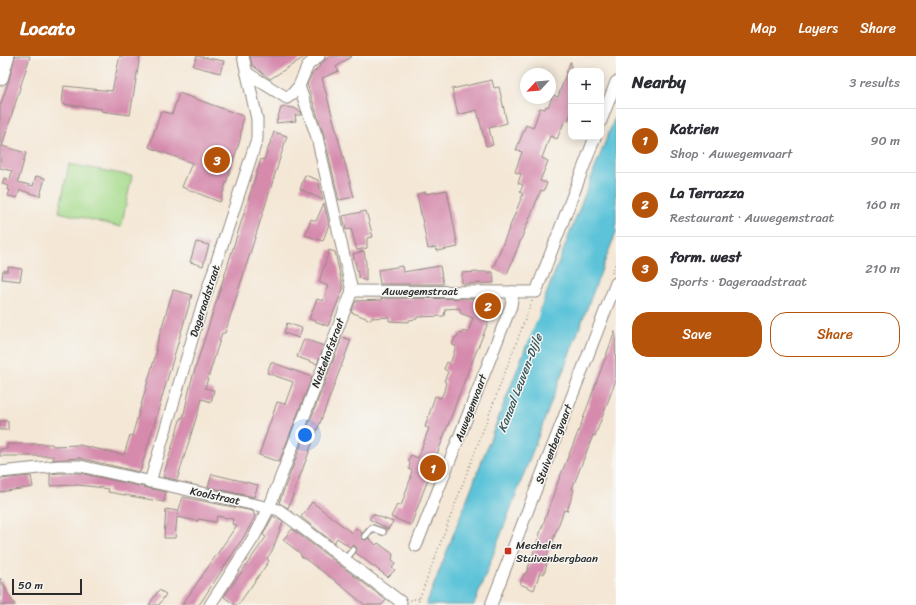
<!DOCTYPE html>
<html lang="en">
<head>
<meta charset="utf-8">
<style>
  body { margin:0; font-family:Sriracha,sans-serif; background:#f2f2f3; color:#2b2b33 }
  .controls { position:absolute; right:12px; top:12px; display:grid; overflow:hidden; border-radius:8px; box-shadow:0 2px 10px #0003 }
  .controls button { width:36px; height:36px; display:grid; place-items:center; padding:0; border:0; border-bottom:1px solid #e1e1e2; background:#fff; color:#2b2b33; font:20px sans-serif }
  .compass { position:absolute; left:520px; top:12px; width:36px; height:36px; border-radius:50%; background:#fff; box-shadow:0 2px 10px #0003; rotate:244deg }
  .scale { position:absolute; left:12px; bottom:10px; width:70px; box-sizing:border-box; padding-left:4px; border:2px solid #2b2b2b; border-top:0; font-size:11px; line-height:14px; white-space:nowrap; color:#2b2b2b; -webkit-text-stroke:3px #f6f6f2; paint-order:stroke }
  .you { position:absolute; left:305px; top:379px; width:14px; height:14px; margin:-10px; border:3px solid #fff; border-radius:50%; background:#1a73e8; box-shadow:0 0 0 6px #1a73e833 }
  .badge { display:grid; place-items:center; width:26px; height:26px; border-radius:50%; background:#b45309; color:#fff; font-size:13px; font-weight:700 }
  .pin { position:absolute; translate:-50% -50%; border:2px solid #fff; box-shadow:0 1px 4px #0006 }
  .list { margin:0; padding:0; list-style:none }
  h2 { display:flex; justify-content:space-between; align-items:center; height:52px; margin:0; padding:0 16px; font-size:17px }
  h2 small { font-size:13px; font-weight:400; color:#7c7c81 }
  .list li { display:grid; grid-template-columns:26px 1fr auto; gap:12px; align-items:center; box-sizing:border-box; height:64px; padding:0 16px; border-top:1px solid #e1e1e2 }
  .list b { display:block; font-size:15px; white-space:nowrap }
  .list p { margin:0; font-size:13px; white-space:nowrap; color:#7c7c81 }
  .list em { font-size:13px; font-style:normal; color:#7c7c81 }
  .actions { display:flex; gap:8px; padding:12px 16px }
  .actions a { flex:1; padding:9px 0; border:1px solid #b45309; border-radius:16px; text-align:center; font-size:14px; color:#b45309 }
  .actions .main { background:#b45309; color:#fff }
  .map { position:relative; flex:none; width:616px; height:549px; overflow:hidden }
  header { display:flex; align-items:center; gap:24px; box-sizing:border-box; height:56px; padding:0 20px; background:#b45309; color:#fff }
  header strong { font-size:19px }
  nav { display:flex; gap:22px; margin-inline-start:auto; font-size:14px }
  main { display:flex }
  aside { flex:1; background:#fff }
  .map>svg:first-child { display:block }
  .green { fill:#a7dc8d; stroke:#69845c }
  .water { fill:#5bc3d8; stroke:#437782 }
  .pier { fill:#f4e7d5 }
  .building { fill:#d68bad }
  .lines { fill:none; stroke-linecap:round; stroke-linejoin:round }
  .service-casing { stroke:#908980; stroke-width:8 }
  .minor-casing { stroke:#908980; stroke-width:13 }
  .secondary-casing { stroke:#908980; stroke-width:18 }
  .path { stroke:#908980; stroke-width:1.5; stroke-dasharray:1 3; stroke-linecap:butt }
  .service { stroke:#fff; stroke-width:5.5 }
  .minor { stroke:#fff; stroke-width:11 }
  .secondary { stroke:#fff; stroke-width:16 }
  .poi-dot { fill:#c8321e; stroke:#f6f6f2; stroke-width:1.5 }
  .labels { text-anchor:middle; dominant-baseline:central; stroke-width:3; stroke-linejoin:round; paint-order:stroke }
  .street-label { font-size:11px; fill:#2b2b2b; stroke:#f6f6f2 }
  .poi-label { font-size:11px; fill:#2b2b2b; stroke:#f6f6f2; text-anchor:start }
  .water-label { font-size:12px; font-style:italic; fill:#39595f; stroke:#f6f6f2 }
</style>
</head>
<body>
<header>
<strong>Locato</strong>
<nav><a>Map</a><a>Layers</a><a>Share</a></nav>
</header>
<main>
<div class="map">
<svg width="616" height="549" viewBox="0 0 616 549">
  <rect width="100%" height="100%" fill="#f6f6f2"/>
  <filter id="ink" filterUnits="userSpaceOnUse"><feTurbulence type="fractalNoise" baseFrequency=".025" numOctaves="2"/><feDisplacementMap in="SourceGraphic" scale="8" xChannelSelector="R" yChannelSelector="G"/><feConvolveMatrix kernelMatrix="1 2 1 2 8 2 1 2 1" color-interpolation-filters="sRGB"/></filter>
  <filter id="wash" filterUnits="userSpaceOnUse"><feTurbulence type="fractalNoise" baseFrequency=".012" numOctaves="4" result="noise"/><feDisplacementMap in="SourceGraphic" scale="16" xChannelSelector="R" yChannelSelector="G"/><feGaussianBlur stdDeviation="0.9" result="paint"/><feColorMatrix in="noise" values="0 0 0 0 0 0 0 0 0 0 0 0 0 0 0 0 0 1.4 0 .05"/><feComposite in="paint" operator="in"/></filter>
  <g filter="url(#wash)">
    <rect width="100%" height="100%" fill="#f4e7d5"/>
    <path class="green" d="M69,108L132,120L121,171L59,156Z"/>
    <path class="water" d="M616,58V176L474,549H426Z"/>
    <path class="pier" d="M538,255L540,256L527,289L525,288Z"/>
    <g id="blocks">
      <g class="building">
        <path d="M15,0H30L2,90L26,97L18,126L33,130L36,120L45,122L40,140L20,134L17,142L8,140L10,134H8L9,130L2,128L4,122L10,124L12,115L0,112V50L9,24Z"/>
        <path d="M120,0H140L130,59L101,55L102,53L62,48L64,30L112,35Z"/>
        <path d="M197,0L224,5L220,17L193,10Z"/>
        <path d="M250,0H306L270,23L252,9Z"/>
        <path d="M330,0H352L336,11L339,15L322,22L354,141L339,144L324,79L307,28L312,18L320,10L319,9Z"/>
        <path d="M570,6H571V57L568,65L565,64L557,83L550,80L542,102L548,105L540,125L547,127L544,135L541,134L507,218L493,212L523,138L520,136L523,129L518,127L521,118L515,116L522,96L516,94L526,69L533,72L540,52L545,53L546,50L548,51L553,39L558,41Z"/>
        <path d="M492,24L494,32L499,31L507,67L489,72L493,89L486,90L477,54L458,59L452,33Z"/>
        <path d="M179,37L243,60L240,84L220,146L182,131L192,107L149,91L161,55L172,58Z"/>
        <path d="M285,51L294,52L301,56L302,59H295L296,65L276,67L281,52Z"/>
        <path d="M274,76L287,80L225,277H222L205,332L214,334L211,346L202,343L177,424L163,421L181,361L183,362L191,326L261,103L264,104Z"/>
        <path d="M305,119L318,124L323,144L300,133Z"/>
        <path d="M447,134L458,191L437,195L436,191L428,193L417,138L426,136V138Z"/>
        <path d="M324,147L329,168L323,185L305,179L311,163L316,165Z"/>
        <path d="M366,155L373,181L367,182V192L357,194L351,173L346,174L343,160Z"/>
        <path d="M196,186L209,189L203,210L190,206Z"/>
        <path d="M329,194L335,196L343,233L328,270L309,263L317,243L323,245L328,230L319,226Z"/>
        <path d="M364,195L366,207V225L359,222L353,198Z"/>
        <path d="M402,210L403,216L440,210L443,228H380L378,214Z"/>
        <path d="M8,211L22,213L20,225L2,223L3,215H8Z"/>
        <path d="M479,216H493L494,227L462,228V217Z"/>
        <path d="M173,234L192,239L140,416L79,402L53,404V400H0V393H7V388H52L53,390L79,389L124,399L130,379L132,380L157,294H155Z"/>
        <path d="M381,242L495,243L497,245L465,323L411,469L391,461L397,449L401,450L411,421H410L412,415L409,413L410,407L408,405L411,399L418,402L429,372L425,371L435,340L441,342L444,335L446,326L444,325L448,316L444,313L447,306L450,308L456,290L452,289L455,281H457L459,277L462,278L463,275L468,277L473,262L460,257V252L445,253L444,260L417,261V263L409,264V266L389,265V261L371,262V264L351,256L356,245L382,244Z"/>
        <path d="M287,267L302,272L299,282L284,277Z"/>
        <path d="M615,275L616,324L595,380L593,379L572,433L574,434L567,455L564,454L546,503L548,504L544,518L540,516L534,534L520,528L524,518H526L557,428L579,374Z"/>
        <path d="M342,281L351,284L288,452L279,447Z"/>
        <path d="M304,283L324,290L317,308L297,301Z"/>
        <path d="M271,306L312,321L279,406L259,399L277,346L285,348L293,326L267,317Z"/>
        <rect x="0" y="365" width="8" height="9"/>
        <path d="M59,417H79L166,436L164,446L108,436L109,433L96,431L78,429L50,430V418Z"/>
        <path d="M212,418L258,429L254,441L208,431Z"/>
        <path d="M31,420L33,431L0,436V423Z"/>
        <path d="M183,441L253,455L255,461L243,482L199,549H182L237,469L232,468L233,463L217,460L216,466L198,463V465L177,461L175,482H164L166,453L178,455L177,459Z"/>
        <path d="M312,446L352,477L356,472L362,477L361,480L363,483L366,484L369,482L376,489L378,487L393,498L392,504L396,507L392,512L395,514L388,521L356,497L357,493L355,490H352L350,491L337,482L334,487L301,461Z"/>
        <path d="M373,458L380,461L393,466L388,473L369,463Z"/>
        <path d="M273,460L283,466L272,495L267,502L269,505L238,549H235L224,541L266,481L263,479Z"/>
        <path d="M292,473L386,544L382,549H365L333,523L301,500L300,497L283,484Z"/>
        <path d="M0,522L10,541L15,549H0Z"/>
        <path d="M159,534L166,538L159,549H149Z"/>
      </g>
    </g>
  </g>
  <g filter="url(#ink)">
    <use href="#blocks" fill-opacity="0" stroke="#908980" stroke-width="1"/>
    <g class="lines">
      <defs>
        <g id="service">
          <path d="M365,480L372,472L383,476"/>
          <path d="M345,504L353,494"/>
        </g>
        <g id="minor">
          <path d="M247,17L287,42L293,37L299,30L308,9L319,0"/>
          <path d="M601,65L616,26"/>
          <path d="M352,235L536,236L595,81"/>
          <path d="M0,416L59,410H80L279,454L401,546L400,549"/>
          <path d="M150,426L202,250L257,83V63L243,0"/>
          <path d="M416,490L511,250L513,236"/>
          <path d="M210,549L254,481L269,452L352,235L317,81L299,30"/>
          <path d="M491,549L616,227"/>
        </g>
        <path id="secondary" d="M0,21L6,0"/>
      </defs>
      <use href="#service" class="service-casing"/>
      <use href="#minor" class="minor-casing"/>
      <use href="#secondary" class="secondary-casing"/>
      <g class="path">
        <path d="M612,217L616,206"/>
        <path d="M410,544L420,542"/>
        <path d="M417,549L532,245"/>
      </g>
      <use href="#service" class="service"/>
      <use href="#minor" class="minor"/>
      <use href="#secondary" class="secondary"/>
    </g>
  </g>
  <rect class="poi-dot" x="504" y="491" width="8" height="8" rx="2"/>
  <g class="labels">
    <g class="street-label">
      <text x="420" y="235">Auwegemstraat</text>
      <text transform="translate(205 245) rotate(-72)">Dageraadstraat</text>
      <text transform="translate(328 297) rotate(-69)">Nattehofstraat</text>
      <text transform="translate(471 352) rotate(-69)">Auwegemvaart</text>
      <text transform="translate(554 388) rotate(-69)">Stuivenbergvaart</text>
      <text transform="translate(215 440) rotate(12)">Koolstraat</text>
    </g>
    <g class="poi-label">
      <text x="516" y="489">Mechelen<tspan x="516" dy="13">Stuivenbergbaan</tspan></text>
    </g>
    <g class="water-label">
      <text transform="translate(520 327) rotate(-69)">Kanaal Leuven-Dijle</text>
    </g>
  </g>
</svg>
<div class="controls">
<button>+</button>
<button>−</button>
</div>
<svg class="compass" viewBox="-18 -18 36 36"><path d="M0-13l5 13h-10z" fill="#e53935"/><path d="M0 13l5-13h-10z" fill="#7c7c81"/></svg>
<div class="scale">50 m</div>
<div class="you"></div>
<div class="pin badge" style="left:433px;top:412px">1</div>
<div class="pin badge" style="left:488px;top:250px">2</div>
<div class="pin badge" style="left:217px;top:104px">3</div>
</div>
<aside>
<h2>Nearby<small>3 results</small></h2>
<ul class="list">
<li><span class="badge">1</span><div><b>Katrien</b><p>Shop · Auwegemvaart</p></div><em>90 m</em></li>
<li><span class="badge">2</span><div><b>La Terrazza</b><p>Restaurant · Auwegemstraat</p></div><em>160 m</em></li>
<li><span class="badge">3</span><div><b>form. west</b><p>Sports · Dageraadstraat</p></div><em>210 m</em></li>
</ul>
<div class="actions"><a class="main">Save</a><a>Share</a></div>
</aside>
</main>
</body>
</html>
